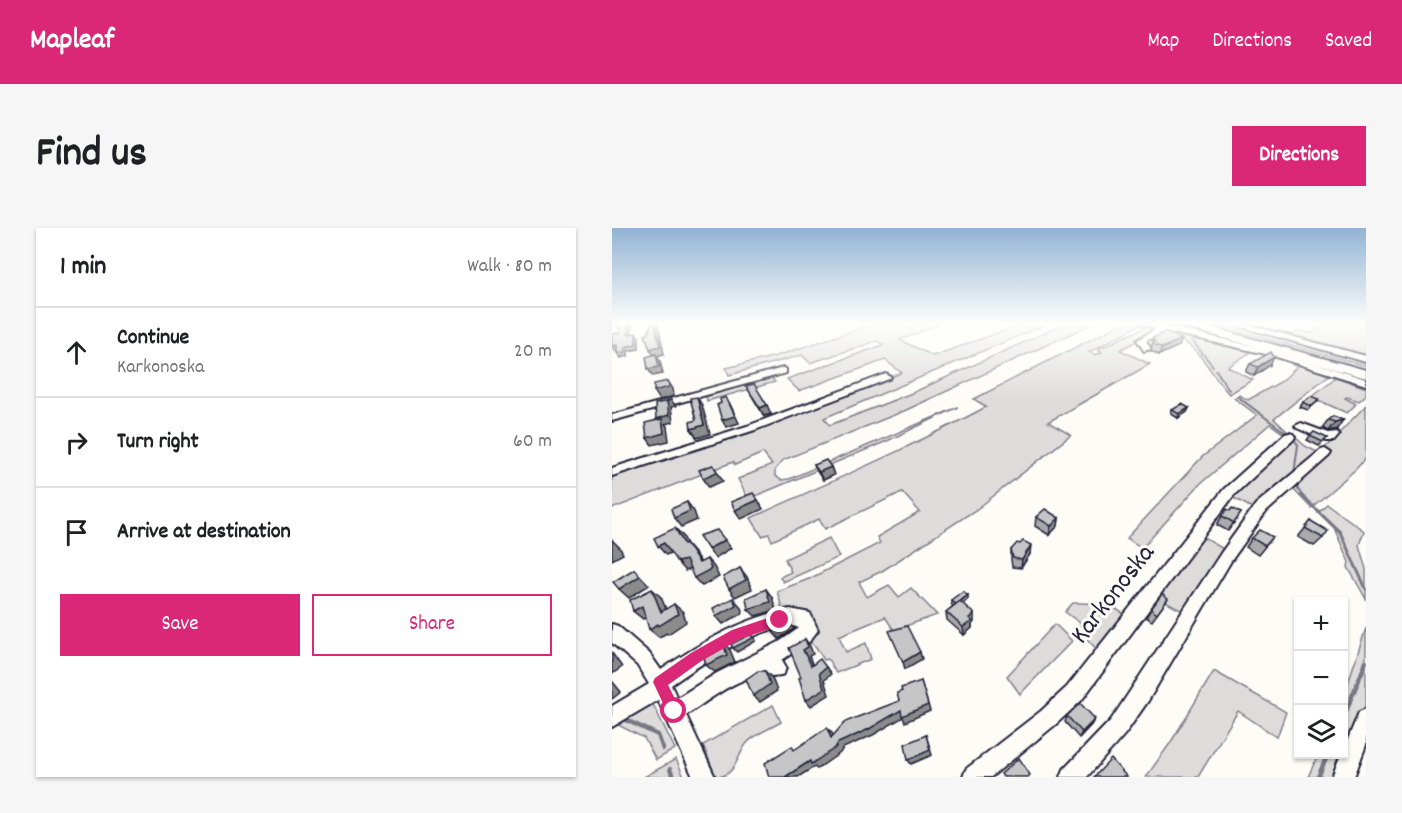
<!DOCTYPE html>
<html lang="en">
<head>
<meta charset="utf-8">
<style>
  body { margin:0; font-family:Dekko,sans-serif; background:#f6f6f6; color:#202124 }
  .controls { position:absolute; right:18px; bottom:18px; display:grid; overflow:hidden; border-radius:0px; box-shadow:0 2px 4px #0004 }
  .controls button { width:54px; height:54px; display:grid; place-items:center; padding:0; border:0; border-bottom:2px solid #e0e0e0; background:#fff; color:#202124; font:30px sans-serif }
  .stop { position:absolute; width:18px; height:18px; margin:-14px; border:4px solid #db2777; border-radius:50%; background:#fff }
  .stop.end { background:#db2777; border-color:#fff; box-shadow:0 2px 6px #0008 }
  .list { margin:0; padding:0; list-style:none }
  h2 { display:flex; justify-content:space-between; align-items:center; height:78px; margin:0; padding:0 24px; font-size:26px }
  h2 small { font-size:20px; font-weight:400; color:#757577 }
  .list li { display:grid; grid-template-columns:39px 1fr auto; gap:18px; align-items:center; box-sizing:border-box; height:90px; padding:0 24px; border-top:2px solid #e0e0e0 }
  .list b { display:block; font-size:22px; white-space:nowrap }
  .list p { margin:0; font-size:20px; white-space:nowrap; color:#757577 }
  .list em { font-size:20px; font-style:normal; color:#757577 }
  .actions { display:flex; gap:12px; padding:18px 24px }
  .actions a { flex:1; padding:14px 0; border:2px solid #db2777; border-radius:0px; text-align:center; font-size:21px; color:#db2777 }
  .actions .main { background:#db2777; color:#fff }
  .icon { flex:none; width:33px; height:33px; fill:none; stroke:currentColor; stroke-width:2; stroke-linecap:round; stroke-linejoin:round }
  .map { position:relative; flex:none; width:754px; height:549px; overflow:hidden; border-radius:0px }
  header { display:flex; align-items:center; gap:36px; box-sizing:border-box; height:84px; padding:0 30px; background:#db2777; color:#fff }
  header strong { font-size:28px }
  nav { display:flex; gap:33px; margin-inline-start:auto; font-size:21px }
  .intro { display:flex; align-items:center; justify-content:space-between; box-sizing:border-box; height:144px; padding:0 36px }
  h1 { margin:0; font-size:42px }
  .button { padding:15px 27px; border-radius:0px; background:#db2777; color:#fff; font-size:21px; font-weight:700 }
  main { display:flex; gap:36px; padding:0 36px }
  aside { flex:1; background:#fff; border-radius:0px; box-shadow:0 2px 4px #0004 }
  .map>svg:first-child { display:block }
  .green { fill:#dddcdb; stroke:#807f8b; stroke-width:1.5 }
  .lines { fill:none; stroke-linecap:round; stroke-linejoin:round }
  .stream-far2 { stroke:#787885; stroke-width:2 }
  .stream-far1 { stroke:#787885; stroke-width:3 }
  .stream { stroke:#787885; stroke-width:4.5 }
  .minor-casing { stroke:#22223b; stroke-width:4 }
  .highway-casing { stroke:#22223b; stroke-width:4 }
  .minor { fill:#fdfcf7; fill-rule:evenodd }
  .highway { fill:#fdfcf7; fill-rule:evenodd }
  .wall { fill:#aaaaac; stroke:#22223b; stroke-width:1.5 }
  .shaded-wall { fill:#8b8b8c; stroke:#22223b; stroke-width:1.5 }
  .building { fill:#c6c6c8; stroke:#22223b; stroke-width:1.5 }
  .route { fill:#db2777 }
  .labels { text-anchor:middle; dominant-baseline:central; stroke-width:6; stroke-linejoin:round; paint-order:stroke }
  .near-street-label { font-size:27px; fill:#22223b; stroke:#fdfcf7 }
</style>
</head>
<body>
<header>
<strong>Mapleaf</strong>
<nav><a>Map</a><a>Directions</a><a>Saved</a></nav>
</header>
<div class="intro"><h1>Find us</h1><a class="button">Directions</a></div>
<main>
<aside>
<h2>1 min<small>Walk · 80 m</small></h2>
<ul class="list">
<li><svg class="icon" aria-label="ahead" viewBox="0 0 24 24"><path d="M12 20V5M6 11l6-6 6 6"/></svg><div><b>Continue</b><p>Karkonoska</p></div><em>20 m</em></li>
<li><svg class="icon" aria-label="right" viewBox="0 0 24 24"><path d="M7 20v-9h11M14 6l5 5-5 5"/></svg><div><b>Turn right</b></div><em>60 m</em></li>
<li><svg class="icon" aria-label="arrive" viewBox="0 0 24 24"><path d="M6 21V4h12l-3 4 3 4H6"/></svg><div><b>Arrive at destination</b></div></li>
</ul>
<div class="actions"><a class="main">Save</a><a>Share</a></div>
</aside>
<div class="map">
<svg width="754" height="549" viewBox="0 0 754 549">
  <rect width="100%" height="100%" fill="#fdfcf7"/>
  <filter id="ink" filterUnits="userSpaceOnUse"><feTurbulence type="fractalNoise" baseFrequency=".0167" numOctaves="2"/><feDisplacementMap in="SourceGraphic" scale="12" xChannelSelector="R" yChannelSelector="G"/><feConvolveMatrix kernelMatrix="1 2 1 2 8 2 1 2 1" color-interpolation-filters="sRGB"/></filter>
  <g filter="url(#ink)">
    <g class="green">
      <path d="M262,96H328L288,112L321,128L411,96H435L212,190L218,197L300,165L452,96H480L292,183L171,232L163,242V248L169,252L177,251L346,179L275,213L136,271L126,251L160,237L151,225L123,237L121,234L0,281V247L290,145L273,132L187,163L175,151L271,117L265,113L198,135L190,127L117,147L114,140L164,128Z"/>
      <path d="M509,96H529L477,124L484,127L490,124L486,121L536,98L547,101L508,122L538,136L436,194L459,207L365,281L270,343L247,354L255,369L277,357L287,369L299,360L325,387L282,402L273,389L227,408L234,424L254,415L259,431L224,445L216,431L212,432L204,419L195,412L200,393L188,382L172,387L165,363L197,351L268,315L265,309L308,284L290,264L213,301L207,291L160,313L157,306L150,308L139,290C218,254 297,220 374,179L362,171Z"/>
      <path d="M600,96H620L754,132V138Z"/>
      <path d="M712,96H754V128L666,105L667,103L680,107L686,103L701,105Z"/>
      <path d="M556,104L634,120L637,125L616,139L641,152L617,166C592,139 592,118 552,105Z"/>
      <path d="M678,135L694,138L717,147L662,191L677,205L674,207L658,196L588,256L530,320L515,310L590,229L645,187L622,170L627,167L636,172L670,153L685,139Z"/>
      <path d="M159,149L163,154L95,173L94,167Z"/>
      <path d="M724,149L754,160V167L747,173L735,169L733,170L744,176L735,185L699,169Z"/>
      <path d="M754,177V230L744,241L699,280L680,260L711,222Z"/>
      <path d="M682,208L693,218L707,225L642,281L618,268Z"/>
      <path d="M715,276L752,303L747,317L754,341V371L736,339L737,334L722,300L706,284Z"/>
      <path d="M589,308L613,322L574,385L542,368Z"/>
      <path d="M217,310L227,329L171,354L168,349L179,344L173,331Z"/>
      <path d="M461,375C482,375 498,374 514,388L487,424L468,403V395L453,384Z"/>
      <path d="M443,396L460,413L408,466L395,448Z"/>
      <path d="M754,400V475L723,549H696L706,527L732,526V467Z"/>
      <path d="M602,443L674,484L665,509L626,483L586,549H534L559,514Z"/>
      <path d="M38,470L63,521L44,532L32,510L8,498L3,490Z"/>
      <path d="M161,477L169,494C159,500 143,506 135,515C125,527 124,549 104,549L91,517Z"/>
      <path d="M64,531L72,549H32Z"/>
    </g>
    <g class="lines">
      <g class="stream-far2">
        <path d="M577,109L601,138"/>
        <path d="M604,142L617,162"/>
        <path d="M626,169L682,211L686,217L682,246"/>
        <path d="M682,255L691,269"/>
      </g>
      <path class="stream-far1" d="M689,267L728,304L754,361"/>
      <g class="stream">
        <path d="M732,488L754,434"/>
        <path d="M12,491L46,507L51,521"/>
        <path d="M58,541L61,549"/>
        <path d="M706,549L716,526"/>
      </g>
      <defs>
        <g id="minor">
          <path d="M529,96H544L663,123L754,151V157L658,127L553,103L534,113L539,121L532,123L525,112L544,101Z"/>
          <path d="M619,96H633L754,128V134Z"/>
          <path d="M171,140L174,141V145L0,193V187Z"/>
          <path d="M274,146L279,149L277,151L143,202L0,248V240L135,198Z"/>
          <path d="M689,195L716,205L725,204L727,207L722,213H714L685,200L683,198Z"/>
          <path d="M677,205L681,206L683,209L681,212L622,267L469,473L443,497L379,549H351L354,541L429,483L455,459L612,261L673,206Z"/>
          <path d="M713,221L719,225L717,228L654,284L619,333L536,473L513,506L475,549H449L452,541L499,492L609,325L644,276L709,222Z"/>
          <path d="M178,381L198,385L206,402L197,414L170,432L174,439L172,446C161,450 150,446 139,449C115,457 94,474 74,487L103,549H81L46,472L0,499V478L37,456L25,437L0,415V396L6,398L37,425L49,442C88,415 131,390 178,381ZM178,397L187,400L167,414L105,445L65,470L59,457C95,432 134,405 178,397Z"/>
          <path d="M754,481V517L742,549H720L729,526H732V521L747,484Z"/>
        </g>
        <path id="highway" d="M567,96H587L754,142V150L569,98Z"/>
      </defs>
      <use href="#minor" class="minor-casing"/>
      <use href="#highway" class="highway-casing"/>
      <use href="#minor" class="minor"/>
      <use href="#highway" class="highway"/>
    </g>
    <g class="wall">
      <path d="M541,110L567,118L547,127L539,123Z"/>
      <path d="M662,129L658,137L642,148L634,144L638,136Z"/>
      <path d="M134,158L159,186L152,188Z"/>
      <path d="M707,171L704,175L696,182L688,179L691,174Z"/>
      <path d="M577,180L575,184L566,190L559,186L560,182Z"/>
      <path d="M721,188L725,201L716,203L710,200L716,192Z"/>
      <path d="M698,208L715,210L707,218L695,212Z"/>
      <path d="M202,237L219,239L222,247L211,252L206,245Z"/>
      <path d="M618,283L629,285L616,303L605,297L610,288Z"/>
      <path d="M424,289L447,290L446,298L437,307L423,298Z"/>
      <path d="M699,293L711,310L702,318L686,309Z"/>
      <path d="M661,309L646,327L634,319L640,310Z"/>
      <path d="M408,316L418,326L409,340L400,339L399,331V322Z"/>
      <path d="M356,371L351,376L362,394L360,396V400L352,407L335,392L334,384L341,378L339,376V372Z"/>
      <path d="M556,371L540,393L534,389L539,381Z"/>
      <path d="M455,488L479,497L467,510L453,494Z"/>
    </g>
    <g class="shaded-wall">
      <path d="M16,96H20L19,111L16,106Z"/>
      <path d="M43,96H46L52,126L45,128L48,133L51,146L41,148L36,141L43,128L38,121Z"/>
      <path d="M24,105L27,109V121L16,123V128L9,130L5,125Z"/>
      <path d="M570,111L567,118L547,127L550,120Z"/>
      <path d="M5,117L8,122L3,123L0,118Z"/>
      <path d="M662,129L658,137L642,148L646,139Z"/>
      <path d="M56,153L61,161L62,168L48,172L42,163Z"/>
      <path d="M85,169L90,177L98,206L85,210L79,201L92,197Z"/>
      <path d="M59,172L64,178L59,179L61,194L53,196L55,198L57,213L40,217L35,210L49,197L44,191L55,173Z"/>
      <path d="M118,176L127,195L114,199L110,192Z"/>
      <path d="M155,177L159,186L152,188L148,180Z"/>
      <path d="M577,180L575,184L566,190L567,186Z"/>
      <path d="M731,192L725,201L716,203L723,194Z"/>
      <path d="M101,237L111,253L97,259L91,250Z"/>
      <path d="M219,239L222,247L211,252L207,244Z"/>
      <path d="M146,272L151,281L129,291L123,282Z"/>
      <path d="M75,274L82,283L85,292L69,299L62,290Z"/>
      <path d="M447,290L446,298L437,307L439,298Z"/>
      <path d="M63,300L71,308L75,316L82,324L94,343L72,316Z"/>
      <path d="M0,312L8,320L11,326L0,332Z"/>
      <path d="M113,312L119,320L103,330L96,321Z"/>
      <path d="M52,315L60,324L54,327L46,318Z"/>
      <path d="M419,317L418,326L409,340L410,332Z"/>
      <path d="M95,331L102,339L107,349L90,358L82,350Z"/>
      <path d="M74,332L81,340L73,343L65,334Z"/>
      <path d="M128,340L135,349L140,361L123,369L117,361Z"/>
      <path d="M22,341L37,357L17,370L7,361Z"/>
      <path d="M40,361L49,369L58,391L62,376L71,384L74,394L56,406L55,405L47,409L37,401L46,396L49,384Z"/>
      <path d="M154,361L160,369L164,382L143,388L136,381Z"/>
      <path d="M356,367V371L344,381V377Z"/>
      <path d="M121,370L128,378L131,385L111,396L104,388Z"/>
      <path d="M30,378L40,386L31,391L21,383Z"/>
      <path d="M362,386V394L360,396V400L352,407L351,399L357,390Z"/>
      <path d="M176,393L182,401L167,411L161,404Z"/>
      <path d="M139,406L143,410L144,413L125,424L121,420Z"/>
      <path d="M193,411L198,418L201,426L197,428L204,445L199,438L191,422Z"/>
      <path d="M111,414L118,422L123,434L103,444L94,437Z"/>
      <path d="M308,424L310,431L293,441L291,434Z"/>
      <path d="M0,425L10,439L0,446Z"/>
      <path d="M214,439L219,446L212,452L217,467L199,478L194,472L207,445Z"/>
      <path d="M153,443L160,450L165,463L148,474L141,468Z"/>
      <path d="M0,453L9,464L0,471Z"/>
      <path d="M309,453L318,483L293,494L291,489L261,507L231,520L228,525L205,541L202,539L186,549H173L226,515L257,501Z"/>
      <path d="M483,491L479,497L467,510L470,504Z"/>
      <path d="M215,500L220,505L225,516L219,510Z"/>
      <path d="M314,507L320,527L299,536L296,532Z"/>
    </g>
    <g class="building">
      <path d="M6,96H16V106L24,105V116L13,119V124L5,125V117L0,118V106L8,105Z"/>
      <path d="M39,96H43L48,118L38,121L33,107L36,106Z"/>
      <path d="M553,104L570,111L550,120L541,116L543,114L541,110Z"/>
      <path d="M659,124L662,129L646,139L638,136Z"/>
      <path d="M44,126L47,139L36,141L34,129Z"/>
      <path d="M56,153L57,159L42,163V156Z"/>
      <path d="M142,156L155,177L148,180L134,158Z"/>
      <path d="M699,168L707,171L699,178L691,174Z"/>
      <path d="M85,169L92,197L79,201L78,194L84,192L78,170Z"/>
      <path d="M114,169L123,188L110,192L105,177L109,175L108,171Z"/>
      <path d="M59,172L55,173L57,187L44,191L43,176Z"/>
      <path d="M570,176L577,180L567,186L560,182Z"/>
      <path d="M721,188L731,192L723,194L716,192Z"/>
      <path d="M50,191L52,205L35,210L33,195Z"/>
      <path d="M702,204L715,210L711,214L698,208Z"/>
      <path d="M214,232L219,239L207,244L202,237Z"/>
      <path d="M101,237L105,244L91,250L87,242Z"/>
      <path d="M141,265L146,272L123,282L119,274Z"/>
      <path d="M75,274L78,283L62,290L59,281Z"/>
      <path d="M620,280L629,285L622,295L610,288L615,281L618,283Z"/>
      <path d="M433,281L447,290L439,298L424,289Z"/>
      <path d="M699,293L716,303L711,310L693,300Z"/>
      <path d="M63,300L72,316L74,315L87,335L95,331L99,341L82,350L74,332L65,334L52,315L46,318L42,310Z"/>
      <path d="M105,302L113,312L96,321L87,308Z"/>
      <path d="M648,302L661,309L653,318L640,310Z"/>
      <path d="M411,313L419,317L410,332L401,330L399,322L405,315L408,316Z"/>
      <path d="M128,340L134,352L117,361L111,349Z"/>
      <path d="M22,341L28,348L7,361L1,354Z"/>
      <path d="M40,361L49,384L62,376L66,386L47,398L46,396L37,401L30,378L21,383L18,372Z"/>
      <path d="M154,361L158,374L136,381L134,370Z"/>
      <path d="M351,363L356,367L343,376L339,372Z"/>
      <path d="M550,366L556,371L545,386L539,381Z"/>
      <path d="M121,370L124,377L104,388L101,380Z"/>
      <path d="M348,373L362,386L357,390L360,393L351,399L334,384Z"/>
      <path d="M176,393L161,404L159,395Z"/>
      <path d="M295,398L308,424L291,434L277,403Z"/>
      <path d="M139,406L141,410L121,420L119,416Z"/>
      <path d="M193,411L196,419L191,422L199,438L208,431L214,439L207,445L212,461L194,472L187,450L189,449L177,420Z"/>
      <path d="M111,414L115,427L94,437L91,426Z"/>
      <path d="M146,443H153L158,456L141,468L134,451Z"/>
      <path d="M309,453L316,477L290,488L289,482L257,501L226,515L223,520L199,536L198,533L173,549H157L153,535L180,518L182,522L215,500L219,510L233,494L287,473L285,465L290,463L289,460Z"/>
      <path d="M468,475L483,491L470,504L455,488Z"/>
      <path d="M314,507L318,522L296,532L293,516Z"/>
      <path d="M407,530L418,547L416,549H391L389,546Z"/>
      <path d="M499,531L515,549H482Z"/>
    </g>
  </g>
  <linearGradient id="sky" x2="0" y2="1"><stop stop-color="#92b3d4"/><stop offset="0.55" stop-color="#fefefb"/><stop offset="1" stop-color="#fefefb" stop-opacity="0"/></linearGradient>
  <rect width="754" height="173" fill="url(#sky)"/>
  <path class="route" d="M168,386L172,388L174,392L172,396L128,411L88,434L56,457L69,483L67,488L62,490L57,488L41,454L43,450L79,425L120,402Z"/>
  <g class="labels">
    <g class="near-street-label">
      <text transform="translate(502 367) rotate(-52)">Karkonoska</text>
    </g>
  </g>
</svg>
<div class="controls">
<button>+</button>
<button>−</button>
<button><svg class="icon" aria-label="layers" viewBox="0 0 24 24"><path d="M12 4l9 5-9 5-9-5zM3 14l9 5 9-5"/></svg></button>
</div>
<div class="stop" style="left:62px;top:483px"></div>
<div class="stop end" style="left:168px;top:392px"></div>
</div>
</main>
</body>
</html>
